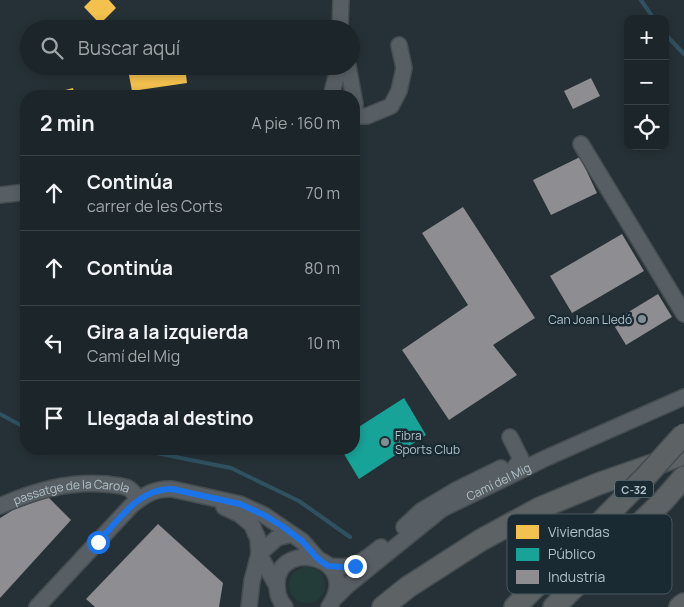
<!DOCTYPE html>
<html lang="es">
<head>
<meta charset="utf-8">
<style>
  body { margin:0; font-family:Manrope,sans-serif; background:#293135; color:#f1f3f6 }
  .controls { position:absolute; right:15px; top:15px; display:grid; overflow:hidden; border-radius:10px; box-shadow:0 2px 8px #0003 }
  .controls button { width:45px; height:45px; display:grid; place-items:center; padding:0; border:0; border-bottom:1px solid #3a4246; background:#1c2529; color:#f1f3f6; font:25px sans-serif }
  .stop { position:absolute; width:15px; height:15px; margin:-11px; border:4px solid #1a73e8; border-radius:50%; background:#fff }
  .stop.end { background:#1a73e8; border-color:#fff; box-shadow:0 1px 5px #0008 }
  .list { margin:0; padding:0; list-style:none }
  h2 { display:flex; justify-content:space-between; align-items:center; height:65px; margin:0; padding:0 20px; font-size:21px }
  h2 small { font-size:16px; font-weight:400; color:#a0a5a8 }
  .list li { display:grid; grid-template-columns:32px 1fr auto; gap:15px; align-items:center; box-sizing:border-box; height:75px; padding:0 20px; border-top:1px solid #3a4246 }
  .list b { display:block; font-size:19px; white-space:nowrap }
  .list p { margin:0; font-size:16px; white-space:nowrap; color:#a0a5a8 }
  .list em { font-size:16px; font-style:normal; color:#a0a5a8 }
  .icon { flex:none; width:28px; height:28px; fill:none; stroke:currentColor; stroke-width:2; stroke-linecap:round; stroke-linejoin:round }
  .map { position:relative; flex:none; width:684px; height:607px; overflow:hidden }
  .search { position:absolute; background:#1c2529; box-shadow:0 2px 8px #0003; left:20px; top:20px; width:340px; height:55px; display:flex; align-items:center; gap:12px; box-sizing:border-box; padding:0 18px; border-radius:28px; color:#a0a5a8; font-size:19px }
  .panel { position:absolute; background:#1c2529; box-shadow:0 2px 8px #0003; left:20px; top:90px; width:340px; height:365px; border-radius:20px }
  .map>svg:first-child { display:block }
  .green { fill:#233c3a }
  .homes { fill:#f2c14e }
  .public { fill:#17a398 }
  .industry { fill:#8d8d92 }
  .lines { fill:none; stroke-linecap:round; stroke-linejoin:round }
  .stream { stroke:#305160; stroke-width:4 }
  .minor-casing { stroke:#454d51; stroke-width:18 }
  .highway-casing { stroke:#444d52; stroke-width:24 }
  .minor { stroke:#585f64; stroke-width:15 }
  .highway { stroke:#5d6264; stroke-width:21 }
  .highway-bridge-casing { stroke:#444d52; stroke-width:24; stroke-linecap:butt }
  .highway-bridge { stroke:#5d6264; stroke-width:21 }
  .route { stroke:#1a73e8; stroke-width:6 }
  .poi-dot { fill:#808e96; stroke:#1a2a32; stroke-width:2 }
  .labels { text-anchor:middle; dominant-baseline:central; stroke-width:5; stroke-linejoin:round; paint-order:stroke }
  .shield { fill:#1a2a32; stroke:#83939c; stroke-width:1 }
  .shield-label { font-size:11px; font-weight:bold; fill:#b0c0c9 }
  .poi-label { font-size:12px; fill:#b0c0c9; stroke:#1a2a32; text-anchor:end }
  .street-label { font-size:12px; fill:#b0c0c9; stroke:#1a2a32 }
  .key { fill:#1a2a32; stroke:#47575f; stroke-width:1 }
  .key-label { font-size:14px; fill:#b0c0c9 }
</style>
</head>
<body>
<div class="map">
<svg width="684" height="607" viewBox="0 0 684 607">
  <rect width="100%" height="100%" fill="#263137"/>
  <circle class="green" cx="307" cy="585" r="18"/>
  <g class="homes">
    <path d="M91,0H109L116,8L100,24L84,7Z"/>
    <path d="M146,66H185L187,83L132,91L129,75L147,72Z"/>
    <path d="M73,88L75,96H51L50,94Z"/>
  </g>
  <path class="public" d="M404,398L426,435L359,479L341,449H354V430Z"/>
  <g class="industry">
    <path d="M591,78L600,96L573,109L564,91Z"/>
    <path d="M580,157L597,193L551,215L533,180Z"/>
    <path d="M463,207L535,318L493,345L517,375L449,420L402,350L468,305L422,233Z"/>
    <path d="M622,234L644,271L572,313L550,276Z"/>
    <path d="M658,294L672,317L626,345L612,322Z"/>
    <path d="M48,497L71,520L0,598V518L13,510Z"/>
    <path d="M158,524L223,583L219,607H95L86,599Z"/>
  </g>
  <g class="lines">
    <g class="stream">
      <path d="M641,0L654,19"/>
      <path d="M665,34L684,54"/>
      <path d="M0,414L26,428"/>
      <path d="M117,449L156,453L231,468L299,501L350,537"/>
    </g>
    <defs>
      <g id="minor">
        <path d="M340,29L341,0"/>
        <path d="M348,66L355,104L354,115"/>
        <path d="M331,96L339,66"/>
        <path d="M354,116H367L391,106L399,91L404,68L399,45"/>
        <path d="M581,144L684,314"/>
        <path d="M0,195L26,192"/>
        <path d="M510,437L521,459L510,474"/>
        <path id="s1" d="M0,506C34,491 68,481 105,484C112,485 122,485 128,488C132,490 136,496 139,499"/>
        <path d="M224,507L239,514L252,525L258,539L259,554L277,586"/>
        <path d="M404,527L421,511L458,489L501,468"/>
        <path d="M259,554L277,538L292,534"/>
        <path d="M329,566C356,569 360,563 381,547"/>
        <path id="s2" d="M335,598L348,585L442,509L546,458L684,397"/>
        <path d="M37,607L131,506C144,495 155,488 172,489L240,504L264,515L302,541L317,558"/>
        <path d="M249,607L252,581L259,554"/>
        <path d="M285,607C278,599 277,592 277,582C280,538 363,557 329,607"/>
      </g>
      <g id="highway">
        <path d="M383,607L408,587L481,540L540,508L598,484L684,454"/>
        <path d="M515,607L581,542"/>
        <path d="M554,607L663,501L684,477"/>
        <path d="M680,607L684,604"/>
      </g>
    </defs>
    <use href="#minor" class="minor-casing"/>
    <use href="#highway" class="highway-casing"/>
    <use href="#minor" class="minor"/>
    <use href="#highway" class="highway"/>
    <defs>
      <path id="highway-bridge" d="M581,542L648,474L684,434"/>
    </defs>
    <use href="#highway-bridge" class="highway-bridge-casing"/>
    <use href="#highway-bridge" class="highway-bridge"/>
  </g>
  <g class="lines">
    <path class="route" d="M98,542C119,520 139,488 172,489L240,504L264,515L282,526L302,541L317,558L328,566L342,567L355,566"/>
  </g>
  <g class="poi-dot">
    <circle cx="642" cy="319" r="5"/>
    <circle cx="385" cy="442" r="5"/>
  </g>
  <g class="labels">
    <rect class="shield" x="615" y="480.5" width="38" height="17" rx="4"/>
    <g class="shield-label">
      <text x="634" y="489">C-32</text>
    </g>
    <g class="poi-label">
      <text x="632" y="319">Can Joan Lledó</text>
      <text x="395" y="435" text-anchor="start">Fibra<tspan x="395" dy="14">Sports Club</tspan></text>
    </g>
    <g class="street-label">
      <text stroke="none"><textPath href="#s2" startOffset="202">Camí del Mig</textPath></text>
      <text stroke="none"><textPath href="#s1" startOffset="74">passatge de la Carola</textPath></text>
    </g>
  </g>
  <rect x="507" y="514" width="165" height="80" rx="8" class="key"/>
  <rect x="516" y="525" width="23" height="14" fill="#f2c14e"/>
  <rect x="516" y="548" width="23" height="13" fill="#17a398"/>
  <rect x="516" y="570" width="23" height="14" fill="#8d8d92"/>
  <g class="key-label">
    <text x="548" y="537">Viviendas</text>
    <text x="548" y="559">Público</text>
    <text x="548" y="582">Industria</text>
  </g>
</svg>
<div class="controls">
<button>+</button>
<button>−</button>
<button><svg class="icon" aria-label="locate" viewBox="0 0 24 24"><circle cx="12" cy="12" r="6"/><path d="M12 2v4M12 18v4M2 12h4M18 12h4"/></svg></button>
</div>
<div class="stop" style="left:98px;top:542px"></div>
<div class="stop end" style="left:355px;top:566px"></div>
<div class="search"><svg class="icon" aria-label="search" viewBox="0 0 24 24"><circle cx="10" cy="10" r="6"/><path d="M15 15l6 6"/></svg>Buscar aquí</div>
<section class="panel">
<h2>2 min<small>A pie · 160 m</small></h2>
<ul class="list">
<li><svg class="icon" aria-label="ahead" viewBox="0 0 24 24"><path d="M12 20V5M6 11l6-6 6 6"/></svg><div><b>Continúa</b><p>carrer de les Corts</p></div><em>70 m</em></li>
<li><svg class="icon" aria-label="ahead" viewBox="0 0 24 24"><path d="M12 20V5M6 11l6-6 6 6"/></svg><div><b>Continúa</b></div><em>80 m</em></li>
<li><svg class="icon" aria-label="left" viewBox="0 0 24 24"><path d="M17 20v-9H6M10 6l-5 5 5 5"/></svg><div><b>Gira a la izquierda</b><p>Camí del Mig</p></div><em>10 m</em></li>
<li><svg class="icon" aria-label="arrive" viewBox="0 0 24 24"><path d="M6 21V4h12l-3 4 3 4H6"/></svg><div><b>Llegada al destino</b></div></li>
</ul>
</section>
</div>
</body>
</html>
